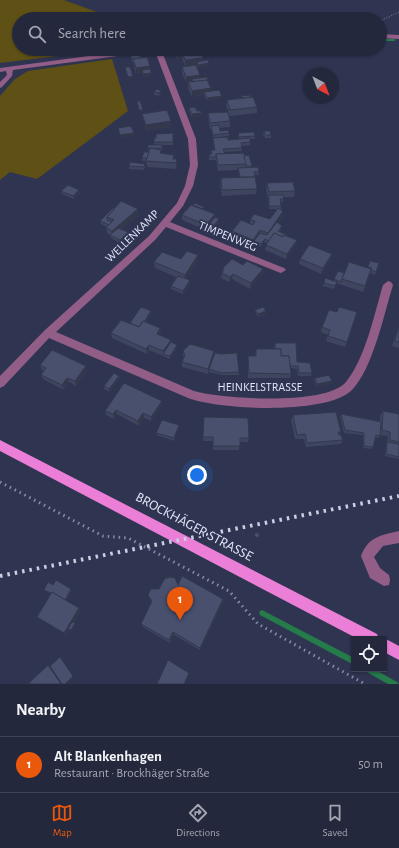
<!DOCTYPE html>
<html lang="en">
<head>
<meta charset="utf-8">
<style>
  body { margin:0; font-family:"Alegreya Sans",sans-serif; background:#2f3448; color:#f1f3f6 }
  .controls { position:absolute; right:12px; bottom:12px; display:grid; overflow:hidden; border-radius:0px; box-shadow:0 1px 3px #0004 }
  .controls button { width:36px; height:36px; display:grid; place-items:center; padding:0; border:0; border-bottom:1px solid #404457; background:#23283d; color:#f1f3f6; font:20px sans-serif }
  .compass { position:absolute; left:303px; top:68px; width:36px; height:36px; border-radius:50%; background:#23283d; box-shadow:0 1px 3px #0004; rotate:138deg }
  .you { position:absolute; left:197px; top:475px; width:14px; height:14px; margin:-10px; border:3px solid #fff; border-radius:50%; background:#1a73e8; box-shadow:0 0 0 6px #1a73e833 }
  .badge { display:grid; place-items:center; width:26px; height:26px; border-radius:50%; background:#ea580c; color:#fff; font-size:13px; font-weight:700 }
  .pin { position:absolute; translate:-50% -33px; filter:drop-shadow(0 1px 2px #0008) }
  .pin::after { content:''; position:absolute; top:21px; width:14px; height:12px; background:inherit; clip-path:polygon(0 0,100% 0,50% 100%) }
  .list { margin:0; padding:0; list-style:none }
  h2 { display:flex; justify-content:space-between; align-items:center; height:52px; margin:0; padding:0 16px; font-size:17px }
  h2 small { font-size:13px; font-weight:400; color:#a3a6b0 }
  .list li { display:grid; grid-template-columns:26px 1fr auto; gap:12px; align-items:center; box-sizing:border-box; height:56px; padding:0 16px; border-top:1px solid #404457 }
  .list b { display:block; font-size:15px; white-space:nowrap }
  .list p { margin:0; font-size:13px; white-space:nowrap; color:#a3a6b0 }
  .list em { font-size:13px; font-style:normal; color:#a3a6b0 }
  .icon { flex:none; width:22px; height:22px; fill:none; stroke:currentColor; stroke-width:2; stroke-linecap:round; stroke-linejoin:round }
  .map { position:relative; flex:none; width:399px; height:684px; overflow:hidden }
  .search { position:absolute; background:#23283d; box-shadow:0 1px 3px #0004; left:12px; right:12px; top:12px; height:44px; display:flex; align-items:center; gap:10px; box-sizing:border-box; padding:0 14px; border-radius:22px; color:#a3a6b0; font-size:15px }
  .sheet { height:108px; background:#23283d }
  nav { display:flex; justify-content:space-around; align-items:center; box-sizing:border-box; height:56px; border-top:1px solid #404457; background:#23283d; font-size:11px; color:#a3a6b0 }
  nav a { display:grid; justify-items:center; gap:2px }
  nav .on { color:#ea580c }
  .map>svg:first-child { display:block }
  .green { fill:#5f5015 }
  .lines { fill:none; stroke-linecap:round; stroke-linejoin:round }
  .stream { fill:#257b4a; fill-rule:evenodd }
  .path-far1 { stroke:#878ca3; stroke-width:1.5; stroke-dasharray:0.5 2; stroke-linecap:butt }
  .path { stroke:#878ca3; stroke-width:3; stroke-dasharray:1.5 4; stroke-linecap:butt }
  .minor { fill:#925e87; fill-rule:evenodd }
  .major { fill:#eb7fd7; fill-rule:evenodd }
  .rail { stroke:#cbcfe2; stroke-width:4; stroke-dasharray:2.5 5; stroke-linecap:butt }
  .wall { fill:#3f455f }
  .shaded-wall { fill:#33384d }
  .building { fill:#49506e; stroke:#33384d }
  .labels { text-anchor:middle; dominant-baseline:central; stroke-width:3.5; stroke-linejoin:round; paint-order:stroke }
  .street-label { font-size:12px; fill:#e2e6f8; stroke:#2f3551 }
  .near-street-label { font-size:14px; fill:#e2e6f8; stroke:#2f3551 }
</style>
</head>
<body>
<div class="map">
<svg width="399" height="684" viewBox="0 0 399 684">
  <rect width="100%" height="100%" fill="#2f3551"/>
  <g class="green">
    <path d="M0,0H64L116,19H19V49H115L0,63Z"/>
    <path d="M112,59L128,111L37,179L10,172L0,180V96L15,79L28,71Z"/>
  </g>
  <g class="lines">
    <g class="stream">
      <path d="M380,39H394L396,40L394,41H380Z"/>
      <path d="M176,49H184L182,50L169,52L167,51Z"/>
      <path d="M262,610L354,658V665L260,615L259,613L260,611Z"/>
      <path d="M364,669H374L397,682L399,684H388L365,671Z"/>
    </g>
    <path class="path-far1" d="M380,21L399,12"/>
    <path class="path" d="M0,482L103,536L128,538L229,591L258,624L365,684"/>
    <g class="minor">
      <path d="M380,34L399,35V39L380,38Z"/>
      <path d="M140,49H161L196,139L198,165L193,186L183,206L170,222L284,268L286,270L281,273L278,272L166,227L155,240L56,332L194,391C222,399 326,406 346,382C366,357 374,315 383,285L388,281L391,282L393,285C384,314 373,368 352,390C327,415 220,410 188,398L49,338L4,386L0,388V376L45,330L149,236L177,203L185,186L190,165L188,139L155,51L13,70L12,76L2,87L0,88V82L7,75L6,71L0,72V68Z"/>
      <path d="M399,531V543L383,546L374,557L380,568L389,575L390,580L389,585L384,586L370,578L361,556C368,537 381,535 399,531Z"/>
    </g>
    <g class="major">
      <path d="M0,440L377,634L379,639H358L0,451Z"/>
      <path d="M384,638L399,646V660L384,652V639H382Z"/>
    </g>
    <path class="rail" d="M0,576L399,496"/>
  </g>
  <g class="wall">
    <path d="M175,51L187,52L203,58V60L209,63V66L198,68L197,64L185,66L182,58L177,59L175,54Z"/>
    <path d="M130,54L141,58L151,72V76L144,77L142,73L136,74L133,62H132L131,57Z"/>
    <path d="M182,67L200,78L208,81L211,91L222,96L221,98L207,101L204,95L192,97L188,88V82H192H186L182,73Z"/>
    <path d="M154,92L162,93L159,96L154,95Z"/>
    <path d="M241,96L257,107V113L230,116L226,105L227,100L241,98Z"/>
    <path d="M189,108L197,111L202,116L192,117L189,111Z"/>
    <path d="M208,113L230,121V127L219,128L220,131L229,133V136L213,138L211,129H210L208,119Z"/>
    <path d="M142,114L171,127L147,131L143,119Z"/>
    <path d="M264,131L271,135V138H265L263,134Z"/>
    <path d="M173,133V145H162V151H161V153L174,159L177,165L176,169L147,167L146,161H142V158L149,152L148,148L154,145V138H156Z"/>
    <path d="M238,133L255,136V139H250V145L242,146V151L224,152L225,154L244,156L252,166L251,167L259,172V175H255L257,189L256,194L222,196L220,184L221,178L239,177L238,170L218,171L216,160H209V154H211V150H214L213,138L228,140L239,139Z"/>
    <path d="M145,164V167L144,170L129,169V166Z"/>
    <path d="M267,183L295,191L294,197H283V202H281V209H278L283,211V216L278,223L281,229L279,232L287,236L297,240L296,245L286,259L265,250L266,245L267,243L264,242L261,247L254,244L252,245L231,237L232,231L250,223V220L270,219L277,209H269L268,198L266,189Z"/>
    <path d="M61,191L80,193L74,199L62,194Z"/>
    <path d="M113,208L139,215L122,229L128,235L120,243L111,238L110,235L107,233L106,228L107,227L101,224L100,221Z"/>
    <path d="M204,210L215,217L219,219V222L211,232L207,230H206L182,220V215Z"/>
    <path d="M181,259L198,261L186,279L190,283L183,294L171,289V286L176,277L155,268L154,262Z"/>
    <path d="M300,259H331L321,274L299,264Z"/>
    <path d="M370,261L379,263L375,275L370,273L363,292L336,283L334,289L323,286L325,278L334,281L338,271L344,273L368,268Z"/>
    <path d="M243,265L263,269L262,275L250,289L232,279L229,282L221,278L223,268Z"/>
    <path d="M255,310L266,311V314L258,317L255,312Z"/>
    <path d="M337,312H357L345,347L326,341L328,335L321,332L322,327Z"/>
    <path d="M152,314L146,322L160,328L161,333L160,335L171,340V342L177,348L170,359L149,350L147,354L112,338L111,333Z"/>
    <path d="M399,326V348L392,346L397,331Z"/>
    <path d="M275,343L297,362L312,373L311,376H298L297,369L291,368V374L290,378H248V356H255L256,349H274Z"/>
    <path d="M183,351L214,356L239,372V375H222L209,372V371L208,374L182,367V362L184,358L183,356Z"/>
    <path d="M40,365L87,371L76,386L69,382L64,390L43,379L41,375L44,371L42,370Z"/>
    <path d="M119,376L120,378L110,392L104,389V386Z"/>
    <path d="M315,378L332,381L331,384L317,387L314,380Z"/>
    <path d="M162,401V405L151,421L144,418L139,426L117,414L114,419L106,415L105,411Z"/>
    <path d="M383,411L399,414V459L385,456L386,444L387,442L388,436L380,435L379,438L375,437L373,447L372,449L363,448V435L344,433L340,417L341,414L380,421V416Z"/>
    <path d="M293,415L341,432L339,435L343,440L341,444L306,447L304,439H295L291,420Z"/>
    <path d="M204,417L249,438L248,442H240L239,450H213V441H203Z"/>
    <path d="M179,427L174,441L157,435L156,433Z"/>
    <path d="M53,585L72,591L66,601L79,608L81,610L74,623L76,624L72,631L69,630L67,635L37,617L51,594L44,590Z"/>
    <path d="M178,585L223,599V602L200,650L174,635L170,643L143,627L141,624L152,602L149,598L148,595L159,589Z"/>
  </g>
  <g class="shaded-wall">
    <path d="M182,55V58L177,59V56Z"/>
    <path d="M203,58V64L197,62V64L185,66V60Z"/>
    <path d="M209,63V66L198,68V65Z"/>
    <path d="M150,66L151,72L143,73L142,70V73L136,74V68Z"/>
    <path d="M151,73V76L144,77L143,74Z"/>
    <path d="M200,75V80L192,79V82H186V77Z"/>
    <path d="M133,76L134,79L129,80L128,77Z"/>
    <path d="M211,88V94L204,92V95L192,97V91Z"/>
    <path d="M161,91L162,93L159,96V93Z"/>
    <path d="M222,96L221,98L207,101V98Z"/>
    <path d="M139,110H143V112L140,113Z"/>
    <path d="M202,113V116L192,117V114Z"/>
    <path d="M171,121V127L147,131L146,125Z"/>
    <path d="M134,133V136L121,138L120,135Z"/>
    <path d="M177,159V165L176,169V163Z"/>
    <path d="M79,190L80,193L74,199L73,196Z"/>
    <path d="M138,209L139,215L113,236L112,231Z"/>
    <path d="M283,211V216L267,238L268,233Z"/>
    <path d="M215,214V220L207,227L206,230V225Z"/>
    <path d="M219,219V222L211,232V229Z"/>
    <path d="M260,230V235L254,241V244L252,245L253,240Z"/>
    <path d="M128,232V235L120,243V240Z"/>
    <path d="M265,239L264,242L261,247V244Z"/>
    <path d="M297,240L296,245L286,259L287,254Z"/>
    <path d="M332,254L331,259L321,274L323,268Z"/>
    <path d="M198,255V261L185,281V275Z"/>
    <path d="M263,269L262,275L250,289L251,283Z"/>
    <path d="M233,274L232,279L229,282L230,277Z"/>
    <path d="M190,280V283L183,294V291Z"/>
    <path d="M151,311L152,314L140,332L139,329Z"/>
    <path d="M266,311V314L258,317V314Z"/>
    <path d="M160,328L161,333L157,339V334Z"/>
    <path d="M171,340V345L163,354L164,356L163,351Z"/>
    <path d="M149,345V350L147,354L146,349Z"/>
    <path d="M177,345V348L170,359V356Z"/>
    <path d="M214,351V356L208,374V369Z"/>
    <path d="M86,366L87,371L76,386L75,381Z"/>
    <path d="M119,376L120,378L110,392L109,389Z"/>
    <path d="M67,378L69,382L64,390L62,385Z"/>
    <path d="M332,381L331,384L317,387V384Z"/>
    <path d="M162,401V405L151,421V417Z"/>
    <path d="M116,410L117,414L114,419L113,414Z"/>
    <path d="M143,413L144,418L139,426L138,421Z"/>
    <path d="M179,425V427L174,441V438Z"/>
    <path d="M71,589L72,591L66,601L65,600Z"/>
    <path d="M223,599V602L200,650V648Z"/>
    <path d="M79,608L81,610L70,630L68,629L69,630L67,635L64,633Z"/>
    <path d="M75,623L76,624L72,631L71,630Z"/>
    <path d="M173,632L174,635L170,643L169,640Z"/>
    <path d="M60,657L74,677L67,684H65Z"/>
  </g>
  <g class="building">
    <path d="M186,50L187,52L182,53V55L177,56L175,51Z"/>
    <path d="M200,50L203,58L185,60L182,53Z"/>
    <path d="M139,53L141,58L132,59L130,54Z"/>
    <path d="M147,57L150,66L136,68L133,59Z"/>
    <path d="M208,60L209,63L198,65L197,62Z"/>
    <path d="M196,65L200,75L186,77L182,67Z"/>
    <path d="M125,67H130L133,76L128,77Z"/>
    <path d="M150,69L151,73L143,74L142,70Z"/>
    <path d="M207,77L208,80L193,82L192,79Z"/>
    <path d="M207,80L211,88L192,91L188,82Z"/>
    <path d="M157,89L161,91L159,93L154,92Z"/>
    <path d="M219,90L222,96L207,98L204,92Z"/>
    <path d="M250,95L251,97L242,98L241,96Z"/>
    <path d="M253,97L257,107L230,110L227,100Z"/>
    <path d="M137,101H140L143,110H139Z"/>
    <path d="M195,107L197,111H201L202,113L192,114L189,108Z"/>
    <path d="M167,110L171,121L146,125L142,114Z"/>
    <path d="M228,112L230,121L210,123L208,113Z"/>
    <path d="M219,125L220,131L228,130L229,133L213,135L211,126Z"/>
    <path d="M131,126L134,133L120,135L118,128Z"/>
    <path d="M264,131H270L271,135H265Z"/>
    <path d="M254,132L255,136L239,137L238,133Z"/>
    <path d="M173,133V142H154V138H156V134Z"/>
    <path d="M228,137V140L250,138V142L241,143L242,148L223,149L225,154H216V157H210L209,154H212L211,150H215L213,138Z"/>
    <rect x="148" y="145" width="14" height="3"/>
    <path d="M150,148L161,150L160,153L174,155L173,159H177L176,163L146,161Z"/>
    <path d="M144,152H149L147,158H142Z"/>
    <path d="M244,153L246,164L218,165L216,154Z"/>
    <path d="M249,155L252,166H246V164L244,156Z"/>
    <path d="M130,162L145,164L144,167L129,166Z"/>
    <path d="M258,167L259,172H254L255,177H240L238,168Z"/>
    <path d="M255,177L257,189L222,190L221,178Z"/>
    <path d="M293,182L295,191L269,192L267,183Z"/>
    <path d="M68,185L79,190L73,196L61,191Z"/>
    <path d="M269,195H283L284,199H280L281,206H269Z"/>
    <path d="M121,201L138,209L112,231L106,228L114,220L107,217Z"/>
    <path d="M195,203L204,207L203,209L193,205Z"/>
    <path d="M191,205L215,214L206,225L182,215Z"/>
    <path d="M113,208L114,209L107,217V220L112,222L109,225L100,221Z"/>
    <path d="M278,208L283,211L268,233L260,230L253,240L232,231L241,220L253,225L255,221L250,220L254,214L270,219Z"/>
    <path d="M215,217L219,219L211,229L207,227Z"/>
    <path d="M277,222L282,226L278,231L287,235L286,236L284,235L283,237L274,233L269,241L265,239L261,244L254,241L260,233L267,235Z"/>
    <path d="M118,228L128,232L120,240L110,235Z"/>
    <path d="M274,233L283,237L284,235L297,240L287,254L266,245Z"/>
    <path d="M309,245L332,254L323,268L300,259Z"/>
    <path d="M187,251L198,255L185,275L154,262L162,252L181,259Z"/>
    <path d="M232,259L243,265L247,261L263,269L251,283L233,274L230,277L222,273L224,269L223,268Z"/>
    <path d="M370,261L379,263L376,272L371,270L372,268L368,267Z"/>
    <path d="M349,262L371,269L365,286L342,279Z"/>
    <path d="M338,271L344,273L341,282L334,279Z"/>
    <path d="M178,276L190,280L183,291L171,286Z"/>
    <path d="M325,278L337,282L335,286L324,283Z"/>
    <path d="M141,307L151,311L144,322L143,321L139,327L130,323Z"/>
    <path d="M263,307L266,311L258,314L255,310Z"/>
    <path d="M339,307L357,312L347,342L328,336L330,330L322,327L329,310L337,312Z"/>
    <path d="M121,320L139,327L143,321L160,328L157,334L171,340L163,351L149,345L146,349L111,333Z"/>
    <path d="M399,326V342L395,341Z"/>
    <path d="M171,342L177,345L170,356L163,354Z"/>
    <path d="M275,343H296L297,362L310,363L312,373H299L298,366H290L289,356H281V349H275Z"/>
    <path d="M190,344L214,351L208,369L182,362L185,355L183,351Z"/>
    <path d="M256,349H281V356H289L291,374L249,373L248,356H256Z"/>
    <path d="M52,350L86,366L75,381L67,378L62,385L41,375L46,368L40,365Z"/>
    <path d="M215,353L221,354L237,353L239,372L222,373L209,369Z"/>
    <path d="M114,373L119,376L109,389L104,386Z"/>
    <path d="M329,375L332,381L317,384L315,378Z"/>
    <path d="M124,383L162,401L151,417L143,413L138,421L116,410L113,414L105,411Z"/>
    <path d="M383,411L399,414V442L390,440V432L382,430Z"/>
    <path d="M336,412L341,432H338L339,435H341L343,440L307,443L305,434L297,435L293,415Z"/>
    <path d="M341,414L381,422L380,436L376,435L373,447L364,446V433L345,430Z"/>
    <path d="M204,417L248,418L249,438H240V446H213V437H203Z"/>
    <path d="M162,420L179,425L174,438L156,433Z"/>
    <path d="M387,442L399,444V457L386,454Z"/>
    <path d="M257,532L260,536L256,538L254,534Z"/>
    <path d="M182,576L223,599L200,648L173,632L169,640L141,624L152,601L148,595L151,589H159L165,578H167L170,577L175,578L178,585Z"/>
    <path d="M56,580L71,589L65,600L52,592L51,593L44,590L48,582L53,585Z"/>
    <path d="M52,592L79,608L64,633L37,617Z"/>
    <path d="M72,622L75,623L71,630L68,629Z"/>
    <path d="M60,657L73,676L65,684H62L50,666Z"/>
    <path d="M168,660L189,673L184,684H157Z"/>
    <path d="M48,665L61,684H28Z"/>
  </g>
  <g class="labels">
    <g class="street-label">
      <text transform="translate(132 236) rotate(-44)">WELLENKAMP</text>
      <text transform="translate(228 236) rotate(22)">TIMPENWEG</text>
      <text x="260" y="387">HEINKELSTRASSE</text>
    </g>
    <g class="near-street-label">
      <text transform="translate(194 527) rotate(28)">BROCKHÄGER STRASSE</text>
    </g>
  </g>
</svg>
<div class="controls">
<button><svg class="icon" aria-label="locate" viewBox="0 0 24 24"><circle cx="12" cy="12" r="6"/><path d="M12 2v4M12 18v4M2 12h4M18 12h4"/></svg></button>
</div>
<svg class="compass" viewBox="-18 -18 36 36"><path d="M0-13l5 13h-10z" fill="#e53935"/><path d="M0 13l5-13h-10z" fill="#a3a6b0"/></svg>
<div class="you"></div>
<div class="pin badge" style="left:180px;top:620px">1</div>
<div class="search"><svg class="icon" aria-label="search" viewBox="0 0 24 24"><circle cx="10" cy="10" r="6"/><path d="M15 15l6 6"/></svg>Search here</div>
</div>
<section class="sheet">
<h2>Nearby<small></small></h2>
<ul class="list">
<li><span class="badge">1</span><div><b>Alt Blankenhagen</b><p>Restaurant · Brockhäger Straße</p></div><em>50 m</em></li>
</ul>
</section>
<nav>
<a class="on"><svg class="icon" aria-label="map" viewBox="0 0 24 24"><path d="M3 6l6-2 6 2 6-2v14l-6 2-6-2-6 2zM9 4v14M15 6v14"/></svg>Map</a>
<a><svg class="icon" aria-label="directions" viewBox="0 0 24 24"><path d="M12 3l9 9-9 9-9-9zM9 14v-3h6M13 9l2 2-2 2"/></svg>Directions</a>
<a><svg class="icon" aria-label="saved" viewBox="0 0 24 24"><path d="M7 4h10v16l-5-4-5 4z"/></svg>Saved</a>
</nav>
</body>
</html>
